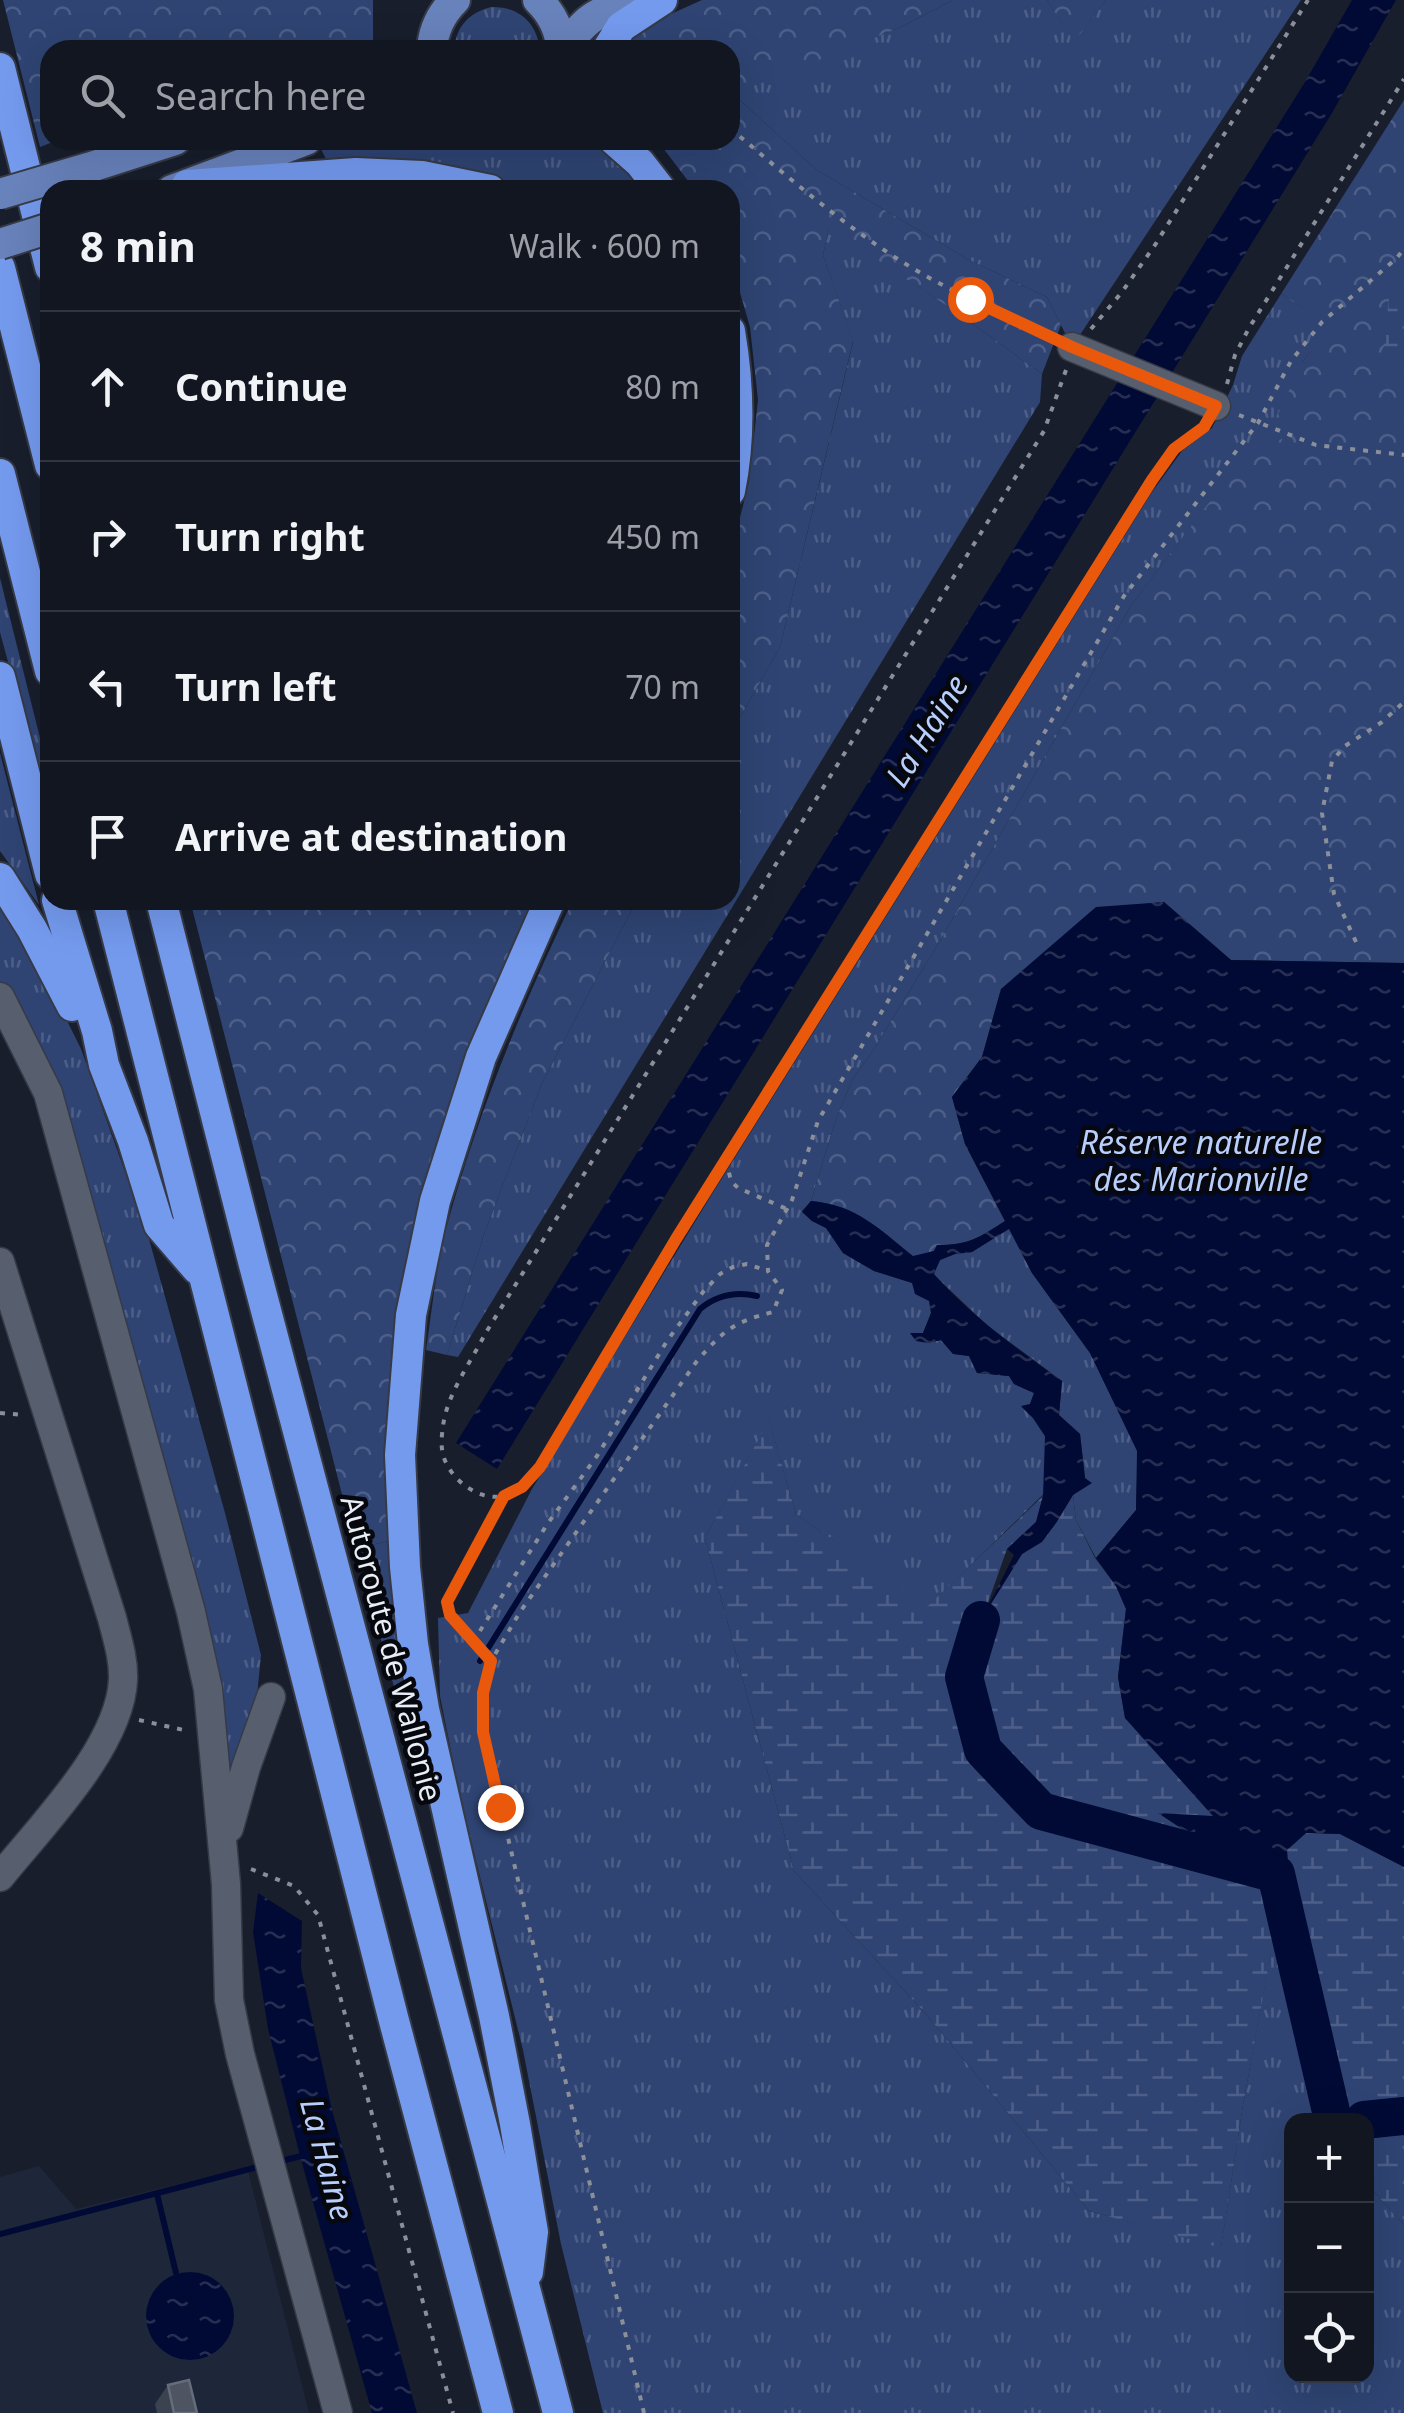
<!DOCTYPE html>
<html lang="en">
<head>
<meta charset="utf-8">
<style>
  body { margin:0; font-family:"Noto Sans",sans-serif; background:#1f232e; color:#f1f3f6 }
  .controls { position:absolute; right:30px; bottom:30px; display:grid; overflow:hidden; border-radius:20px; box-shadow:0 10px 40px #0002 }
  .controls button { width:90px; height:90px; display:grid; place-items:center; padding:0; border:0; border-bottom:2px solid #31353f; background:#121621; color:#f1f3f6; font:50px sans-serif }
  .stop { position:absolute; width:30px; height:30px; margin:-22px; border:8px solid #ea580c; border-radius:50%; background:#fff }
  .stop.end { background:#ea580c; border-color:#fff; box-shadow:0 2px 10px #0008 }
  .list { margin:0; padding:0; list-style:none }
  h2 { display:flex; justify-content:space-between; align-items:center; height:130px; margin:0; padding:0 40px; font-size:42px }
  h2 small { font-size:32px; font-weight:400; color:#9c9fa5 }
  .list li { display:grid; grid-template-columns:65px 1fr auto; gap:30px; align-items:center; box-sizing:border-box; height:150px; padding:0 40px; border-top:2px solid #31353f }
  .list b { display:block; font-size:38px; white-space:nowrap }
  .list em { font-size:32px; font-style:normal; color:#9c9fa5 }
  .icon { flex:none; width:55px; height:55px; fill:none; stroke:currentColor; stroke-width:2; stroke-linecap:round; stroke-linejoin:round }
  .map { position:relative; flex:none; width:1404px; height:2413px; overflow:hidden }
  .search { position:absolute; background:#121621; box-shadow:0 10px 40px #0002; left:40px; top:40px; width:700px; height:110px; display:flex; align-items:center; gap:25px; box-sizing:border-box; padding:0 35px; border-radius:30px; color:#9c9fa5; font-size:38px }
  .panel { position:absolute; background:#121621; box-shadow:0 10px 40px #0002; left:40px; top:180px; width:700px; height:730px; border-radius:30px }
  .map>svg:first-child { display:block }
  .built { fill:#1e273a }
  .grass { fill:url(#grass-tufts) }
  .forest { fill:url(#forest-crowns) }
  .wetland { fill:url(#wetland-marsh) }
  .water { fill:url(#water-ripples) }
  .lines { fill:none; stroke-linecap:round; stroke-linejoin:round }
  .stream { stroke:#010a34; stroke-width:6 }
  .river { stroke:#010a34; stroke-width:38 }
  .minor-casing { stroke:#363a46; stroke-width:31 }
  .major-casing { stroke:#363a46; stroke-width:34 }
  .highway-casing { stroke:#363a46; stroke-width:34 }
  .path { stroke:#8a8f9a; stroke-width:4; stroke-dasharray:5 8; stroke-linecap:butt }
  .minor { stroke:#575f6f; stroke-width:28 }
  .major { stroke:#6882bb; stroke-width:30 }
  .highway { stroke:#749aee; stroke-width:30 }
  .major-bridge-casing { stroke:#363a46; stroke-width:34; stroke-linecap:butt }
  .major-bridge { stroke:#6882bb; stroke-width:30 }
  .wall { fill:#3b4250 }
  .building { fill:#4e5462; stroke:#666c79; stroke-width:2.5 }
  .route { stroke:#ea580c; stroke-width:12 }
  .labels { text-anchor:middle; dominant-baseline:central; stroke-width:9; stroke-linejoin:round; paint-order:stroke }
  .street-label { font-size:30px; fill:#e8edf6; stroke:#06080e }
  .water-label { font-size:32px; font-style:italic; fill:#b8cefc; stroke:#06080e }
</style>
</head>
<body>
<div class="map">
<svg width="1404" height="2413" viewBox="0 0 1404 2413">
  <defs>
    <pattern id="grass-tufts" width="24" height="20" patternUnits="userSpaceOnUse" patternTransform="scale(2.5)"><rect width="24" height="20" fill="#2f4473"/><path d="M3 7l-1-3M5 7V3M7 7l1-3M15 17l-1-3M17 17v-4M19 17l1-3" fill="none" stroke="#4d5f88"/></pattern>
    <pattern id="forest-crowns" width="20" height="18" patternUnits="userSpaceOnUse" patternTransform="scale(2.5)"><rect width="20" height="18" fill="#2f4473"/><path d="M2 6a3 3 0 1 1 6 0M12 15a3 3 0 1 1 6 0" fill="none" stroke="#4d5f88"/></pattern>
    <pattern id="wetland-marsh" width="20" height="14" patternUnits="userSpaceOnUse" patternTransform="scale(2.5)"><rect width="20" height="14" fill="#2f4473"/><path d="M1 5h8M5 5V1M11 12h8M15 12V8" fill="none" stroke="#4d5f88"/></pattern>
    <pattern id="water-ripples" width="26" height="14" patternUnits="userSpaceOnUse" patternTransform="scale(2.5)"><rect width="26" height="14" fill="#010a34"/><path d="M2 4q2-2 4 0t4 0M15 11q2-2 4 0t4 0" fill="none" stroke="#262e52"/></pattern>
  </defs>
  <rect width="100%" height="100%" fill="#181e2c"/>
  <path class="built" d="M39,2166L76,2209L247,2167L309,2413H0V2177Z"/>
  <g class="grass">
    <path d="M953,0H1047L1074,41L1106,0H1301L1072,347L1047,297L969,260L817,170L732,93L899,28Z"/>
    <path d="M491,7C519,6 537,23 540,50H454C456,27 468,13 491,7Z"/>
    <path d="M330,140H591L619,163L643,190H517L463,171L327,161L319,145Z"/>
    <path d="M829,227L962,316L1042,374L1040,402L458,1357L447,1355L484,1234L542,1083L637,900H730V735L780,647L853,342L823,255Z"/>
    <path d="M1281,294L1333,327L1303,361L1291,435L1246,455L1132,604L934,951L872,1052L852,1080L836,1119L811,1201L802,1211L812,1221L826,1228L843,1253L874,1271L913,1283L930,1301L931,1313L923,1333L928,1343L941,1340L953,1354L969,1356L977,1373L1009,1376L1014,1384L1034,1393L1030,1404L1022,1407L1033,1418L1045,1436L1046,1450L1062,1476L928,1607L796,1514L769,1421L705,1538L794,1871L925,2013L1089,2211L1221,2247L1243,2105L1281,1896L1332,2120H1292V2376H1366L1367,2184L1404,2225V2413H603L561,2244L523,2050L460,1796L440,1696L438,1618L468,1613L532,1489L712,1194L1152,492L1182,451L1212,428L1233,385L1242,356Z"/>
    <path d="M0,578L50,778V819L0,632Z"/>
    <path d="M0,753L39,905L0,851Z"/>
    <path d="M0,901L45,976L81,1049L149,1239L225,1513L261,1655L256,1706L225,1809L61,1128L0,986Z"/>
    <path d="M1009,1228L1032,1273L1090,1353L1138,1451L1136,1510L1096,1558L1076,1520L1073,1495L1085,1478L1080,1434L1059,1415L1062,1381L988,1326L933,1274L940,1260L955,1254L972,1252Z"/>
    <path d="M392,1540L425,1763H415L356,1549Z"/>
  </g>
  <g class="forest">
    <path d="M3,0H373V50H50V140H58L40,147Z"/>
    <path d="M702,0H953L899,28L733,94L817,170L969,260L1047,297L1061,325L1042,374L962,316L829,228L823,255L853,341L780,647L730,735V557L749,482L758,400L750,327L730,258V190H695L657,140H730V50H623L630,36L651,23Z"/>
    <path d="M1047,0H1106L1074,42Z"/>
    <path d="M1404,100V963L1231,960L1164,902L1001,989L982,1057L952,1097L965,1144L1005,1221C980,1237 969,1245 937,1245L934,1251L913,1257C879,1229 856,1205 811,1201L836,1119L852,1080L872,1052L934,951L1132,604L1246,454L1291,435L1278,414L1303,361L1332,327L1281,294Z"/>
    <path d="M190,900H538L491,998L443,1122L415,1223L392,1357L386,1453L392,1540L356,1549Z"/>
    <path d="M573,900H637L542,1083L484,1234L447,1355L426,1350C432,1310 436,1268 446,1229C477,1115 522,1006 573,900Z"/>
  </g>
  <g class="wetland">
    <path d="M1404,298V360L1383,352L1389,299Z"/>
    <path d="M769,1420L796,1514L928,1606L1043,1496L1036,1522L1007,1549L984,1614L1022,1554L1042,1541L1056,1523L1073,1495L1076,1520L1095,1558L1116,1586L1126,1609L1118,1677L1125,1718L1214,1817L1160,1814L1232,1862L1288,1877L1287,1850L1306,1833L1340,1834L1404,1867V2225L1367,2184L1366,2120H1332L1281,1899L1243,2105L1221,2248L1089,2211L925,2013L794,1871L705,1538Z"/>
  </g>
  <g class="water">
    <path d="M1352,0H1396L1332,113L497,1469L456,1443L1305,82Z"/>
    <path d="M1164,902L1231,960L1404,963V1867L1340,1834L1306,1833L1287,1850L1289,1877L1234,1863L1158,1813L1213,1816L1125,1718L1118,1677L1126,1609L1116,1586L1096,1558L1136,1510L1137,1451L1090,1353L1032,1273L1009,1229L972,1252L955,1254L940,1260L934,1274C971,1316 1017,1349 1062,1381L1059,1415L1080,1434L1085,1478L1092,1483L1073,1495L1056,1523L1042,1542L1022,1554L981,1620L1014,1555L1007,1549L1036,1522L1043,1496L1045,1436L1033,1418L1021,1406L1030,1404L1034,1393L1014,1384L1009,1376L977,1373L969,1356L953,1354L941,1340L928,1343L916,1341L910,1333H923L931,1313L929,1301L915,1294L912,1283L874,1271L843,1253L826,1228L812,1221L802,1212L811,1201C857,1205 879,1229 913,1256L934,1251L937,1245C970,1245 978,1238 1005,1221L965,1144L952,1097L982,1057L1001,989L1096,907Z"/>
    <path d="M258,1893L302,1921L301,1968L332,2110L417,2413H372L300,2156L268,2029L253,1932Z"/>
    <circle cx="190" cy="2316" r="44"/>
  </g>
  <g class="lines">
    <g class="stream">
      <path d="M480,1661L700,1309C717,1295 735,1291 757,1296"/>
      <path d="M277,2162L309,2154"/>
      <path d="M157,2194L176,2273"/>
      <path d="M0,2234L265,2165"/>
    </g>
    <g class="river">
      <path d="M981,1620L964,1677L983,1750L1041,1811L1276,1874L1333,2120"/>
      <path d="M1364,2120L1404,2116"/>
    </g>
    <defs>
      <g id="minor">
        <path d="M1072,347L1216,406"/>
        <path d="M0,997L48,1093L191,1612L208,1689L226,1884L229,2000L240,2054L338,2413"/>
        <path d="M0,1262L112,1618C117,1638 124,1659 123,1680C120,1747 41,1826 0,1877"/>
        <path d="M229,1828L246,1767L271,1697"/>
      </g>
      <g id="major">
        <path d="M538,0C553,15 559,29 562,50"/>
        <path d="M432,50C433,30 441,14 455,0"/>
        <path d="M562,50C586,19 592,15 628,0"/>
        <path d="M88,168L175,140"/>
        <path d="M172,190L306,140"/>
      </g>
      <g id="highway">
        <path d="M607,50L621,27L662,0"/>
        <path d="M0,68L50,267"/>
        <path d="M614,140L640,163L661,190"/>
        <path d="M187,185L356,173L422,176L490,190"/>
        <path d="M0,268L50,465"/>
        <path d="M730,331C739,384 741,437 730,491"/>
        <path d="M0,474L50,671"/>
        <path d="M0,677L50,874"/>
        <path d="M0,878L32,929L72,1006"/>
        <path d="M57,900L97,1031L104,1065L133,1141L159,1225L197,1269"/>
        <path d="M108,900L393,2017L498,2413"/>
        <path d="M161,900L254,1265L558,2413"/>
        <path d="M528,2272L533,2232L515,2124L494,2016L424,1709L413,1644L405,1567L400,1455L411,1315L435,1201L481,1057L550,900"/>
      </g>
    </defs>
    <use href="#minor" class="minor-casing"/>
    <use href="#major" class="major-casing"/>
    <use href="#highway" class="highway-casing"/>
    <g class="path">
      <path d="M645,46L649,50"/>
      <path d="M730,128C783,173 835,218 893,256C942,288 997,312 1050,336"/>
      <path d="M1091,329L1122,292L1155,245L1308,0"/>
      <path d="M1066,370L1044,431L485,1334C471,1362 447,1394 443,1426C442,1433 441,1443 442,1449C445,1476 477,1502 504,1496C520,1492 531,1477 540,1467L676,1239L1152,480L1174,449L1204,428"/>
      <path d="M1227,384L1235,355L1249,328L1404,79"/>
      <path d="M1239,415L1316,445L1404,455"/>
      <path d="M1356,942L1334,894L1322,813L1332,761L1345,746L1382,722L1404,702"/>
      <path d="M726,1160L731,1181L738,1188L787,1209"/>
      <path d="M0,1413L25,1415"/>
      <path d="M473,1642L548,1523L597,1456L667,1341L703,1292L720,1274L733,1267L747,1264L768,1271"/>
      <path d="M491,1661L450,1615L447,1602L504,1496"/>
      <path d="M139,1720L188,1731"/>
      <path d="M251,1869L294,1886L318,1915L453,2413"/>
      <path d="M644,2413L483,1732V1693L491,1661L520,1612L697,1361C723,1331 733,1322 773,1312L782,1290L768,1271L767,1245L792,1200L818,1121L1124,596L1258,423L1291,361L1322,322L1397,258L1404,248"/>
    </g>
    <use href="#minor" class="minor"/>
    <use href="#major" class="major"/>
    <use href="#highway" class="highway"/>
    <defs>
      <g id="major-bridge">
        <path d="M0,194L88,168"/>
        <path d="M0,244L50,228"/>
      </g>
    </defs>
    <use href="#major-bridge" class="major-bridge-casing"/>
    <use href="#major-bridge" class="major-bridge"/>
  </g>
  <path class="wall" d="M168,2385L197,2413H157L155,2404Z"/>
  <path class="building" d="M189,2380L197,2413H174L168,2385Z"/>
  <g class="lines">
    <path class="route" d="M500,1807L483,1732V1693L491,1661L450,1615L447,1602L504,1496L522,1487L540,1467L676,1239L1152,480L1174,449L1204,427L1216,406L1072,347L970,299"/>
  </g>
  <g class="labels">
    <g class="street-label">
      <text transform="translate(392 1648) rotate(75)">Autoroute de Wallonie</text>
    </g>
    <g class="water-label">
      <text transform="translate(926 730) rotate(-58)">La Haine</text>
      <text x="1201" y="1141">Réserve naturelle<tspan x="1201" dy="37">des Marionville</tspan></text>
      <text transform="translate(328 2159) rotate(75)">La Haine</text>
    </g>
  </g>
</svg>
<div class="controls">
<button>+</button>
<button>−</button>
<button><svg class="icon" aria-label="locate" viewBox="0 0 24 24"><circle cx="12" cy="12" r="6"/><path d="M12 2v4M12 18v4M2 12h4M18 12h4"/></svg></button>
</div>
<div class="stop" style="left:970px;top:299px"></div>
<div class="stop end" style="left:500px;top:1807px"></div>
<div class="search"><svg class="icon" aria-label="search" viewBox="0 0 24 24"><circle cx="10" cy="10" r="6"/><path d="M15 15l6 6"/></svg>Search here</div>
<section class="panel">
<h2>8 min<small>Walk · 600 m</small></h2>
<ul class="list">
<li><svg class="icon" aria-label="ahead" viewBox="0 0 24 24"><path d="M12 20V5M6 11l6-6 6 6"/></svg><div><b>Continue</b></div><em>80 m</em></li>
<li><svg class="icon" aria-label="right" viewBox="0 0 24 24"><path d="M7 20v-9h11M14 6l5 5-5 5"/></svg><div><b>Turn right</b></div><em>450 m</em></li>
<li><svg class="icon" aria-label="left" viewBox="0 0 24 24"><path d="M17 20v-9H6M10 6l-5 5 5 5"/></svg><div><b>Turn left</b></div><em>70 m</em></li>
<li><svg class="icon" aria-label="arrive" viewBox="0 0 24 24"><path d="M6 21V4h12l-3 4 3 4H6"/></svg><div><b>Arrive at destination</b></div></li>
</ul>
</section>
</div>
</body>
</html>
